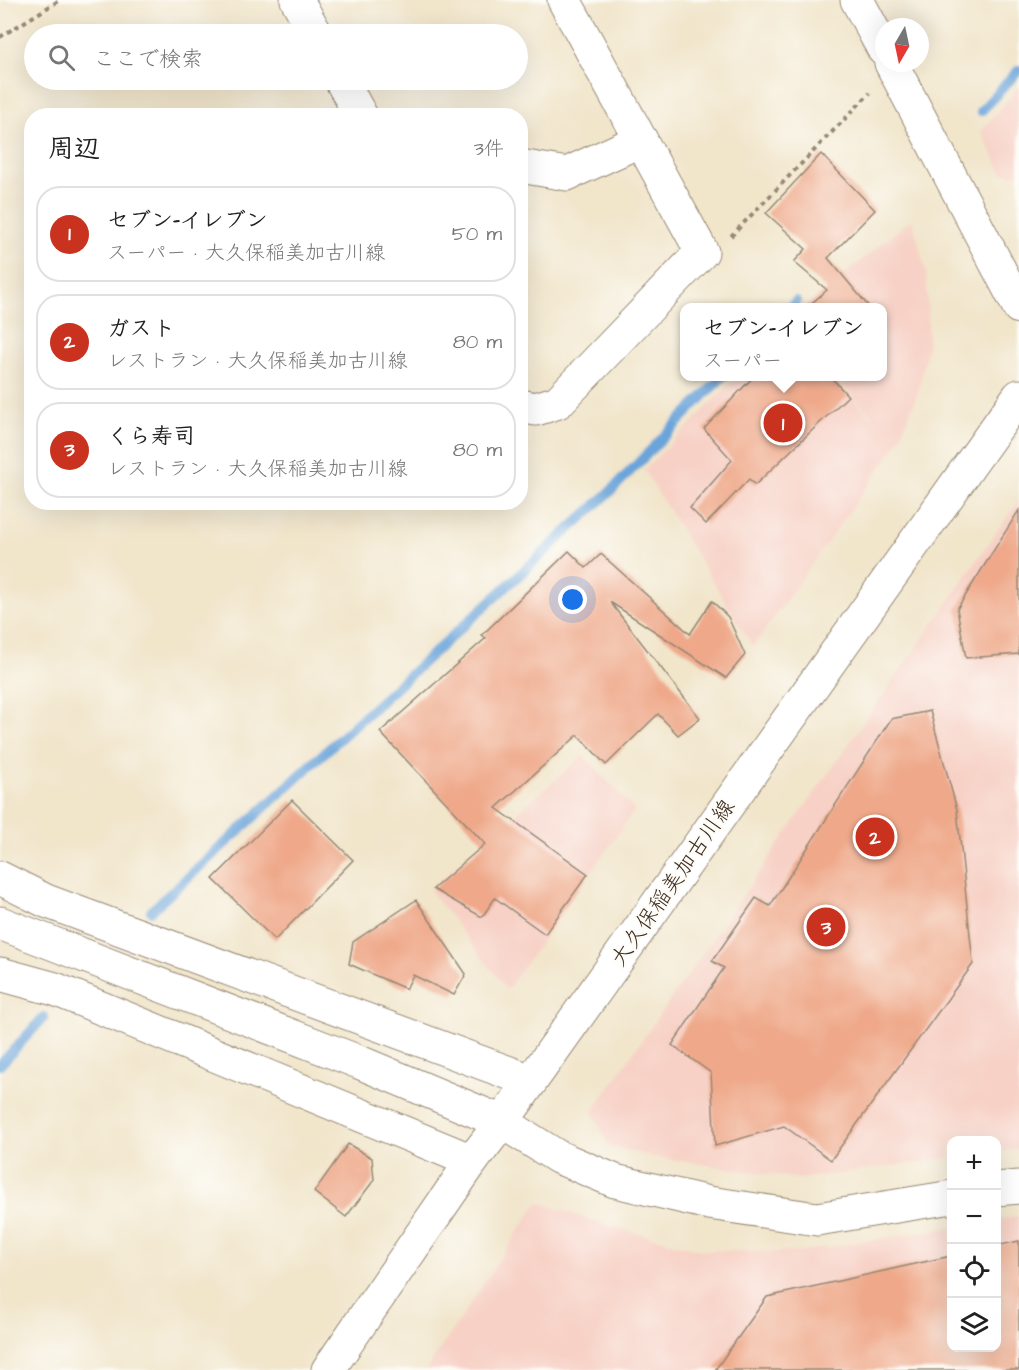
<!DOCTYPE html>
<html lang="ja">
<head>
<meta charset="utf-8">
<style>
  body { margin:0; font-family:"Architects Daughter","Klee One",sans-serif; background:#f2f2f2; color:#222 }
  .controls { position:absolute; right:18px; bottom:18px; display:grid; overflow:hidden; border-radius:12px; box-shadow:0 6px 24px #0002 }
  .controls button { width:54px; height:54px; display:grid; place-items:center; padding:0; border:0; border-bottom:2px solid #e0e0e0; background:#fff; color:#222; font:30px sans-serif }
  .compass { position:absolute; left:875px; top:18px; width:54px; height:54px; border-radius:50%; background:#fff; box-shadow:0 6px 24px #0002; rotate:189deg }
  .you { position:absolute; left:573px; top:600px; width:21px; height:21px; margin:-15px; border:4px solid #fff; border-radius:50%; background:#1a73e8; box-shadow:0 0 0 9px #1a73e833 }
  .badge { display:grid; place-items:center; width:39px; height:39px; border-radius:50%; background:#c8321e; color:#fff; font-size:20px; font-weight:700 }
  .pin { position:absolute; translate:-50% -50%; border:3px solid #fff; box-shadow:0 2px 6px #0006 }
  .popup { position:absolute; left:680px; top:303px; width:207px; height:78px; box-sizing:border-box; display:grid; place-content:center; border-radius:12px; background:#fff; filter:drop-shadow(0 2px 4px #0005); font-size:20px; white-space:nowrap; color:#767676 }
  .popup b { font-size:22px; color:#222 }
  .popup::after { content:''; position:absolute; left:50%; top:100%; margin-left:-12px; border:12px solid transparent; border-top-color:#fff }
  .list { margin:0; padding:0; list-style:none }
  h2 { display:flex; justify-content:space-between; align-items:center; height:78px; margin:0; padding:0 24px; font-size:26px }
  h2 small { font-size:20px; font-weight:400; color:#767676 }
  .list li { display:grid; grid-template-columns:39px 1fr auto; gap:18px; align-items:center; box-sizing:border-box; height:96px; margin:0 12px 12px; padding:0 12px; border:2px solid #e0e0e0; border-radius:24px }
  .list b { display:block; font-size:22px; white-space:nowrap }
  .list p { margin:0; font-size:20px; white-space:nowrap; color:#767676 }
  .list em { font-size:20px; font-style:normal; color:#767676 }
  .icon { flex:none; width:33px; height:33px; fill:none; stroke:currentColor; stroke-width:2; stroke-linecap:round; stroke-linejoin:round }
  .map { position:relative; flex:none; width:1019px; height:1370px; overflow:hidden }
  .search { position:absolute; background:#fff; box-shadow:0 6px 24px #0002; left:24px; top:24px; width:504px; height:66px; display:flex; align-items:center; gap:15px; box-sizing:border-box; padding:0 21px; border-radius:33px; color:#767676; font-size:22px }
  .panel { position:absolute; background:#fff; box-shadow:0 6px 24px #0002; left:24px; top:108px; width:504px; height:402px; border-radius:24px }
  .map>svg:first-child { display:block }
  .built { fill:#f7d1c6 }
  .lines { fill:none; stroke-linecap:round; stroke-linejoin:round }
  .stream { stroke:#6ba4da; stroke-width:10 }
  .building { fill:#efa98a }
  .minor-casing { stroke:#968874; stroke-width:35 }
  .major-casing { stroke:#968874; stroke-width:35 }
  .highway-casing { stroke:#968874; stroke-width:35 }
  .path { stroke:#968874; stroke-width:4; stroke-dasharray:4.5 4.5; stroke-linecap:butt }
  .minor { stroke:#fff; stroke-width:33 }
  .major { stroke:#fff; stroke-width:33 }
  .highway { stroke:#fff; stroke-width:33 }
  .labels { text-anchor:middle; dominant-baseline:central; stroke-width:4.5; stroke-linejoin:round; paint-order:stroke }
  .street-label { font-size:22px; fill:#3b2a1e; stroke:#fdfcf7 }
</style>
</head>
<body>
<div class="map">
<svg width="1019" height="1370" viewBox="0 0 1019 1370">
  <rect width="100%" height="100%" fill="#fdfcf7"/>
  <filter id="ink" filterUnits="userSpaceOnUse"><feTurbulence type="fractalNoise" baseFrequency=".0167" numOctaves="2"/><feDisplacementMap in="SourceGraphic" scale="12" xChannelSelector="R" yChannelSelector="G"/><feConvolveMatrix kernelMatrix="1 2 1 2 8 2 1 2 1" color-interpolation-filters="sRGB"/></filter>
  <filter id="wash" filterUnits="userSpaceOnUse"><feTurbulence type="fractalNoise" baseFrequency=".008" numOctaves="4" result="noise"/><feDisplacementMap in="SourceGraphic" scale="24" xChannelSelector="R" yChannelSelector="G"/><feGaussianBlur stdDeviation="1.35" result="paint"/><feColorMatrix in="noise" values="0 0 0 0 0 0 0 0 0 0 0 0 0 0 0 0 0 1.4 0 .05"/><feComposite in="paint" operator="in"/></filter>
  <g filter="url(#wash)">
    <rect width="100%" height="100%" fill="#f1e5ca"/>
    <g class="built">
      <path d="M1019,87V175L1002,173L981,131Z"/>
      <path d="M912,219L926,272L928,319V342L918,393L898,443L753,647L644,470L737,377H831L893,439L835,377L882,376V308L804,307Z"/>
      <path d="M1019,500V1149L997,1152L996,1140H952L951,1158L799,1179L654,1157L609,1146L592,1112Z"/>
      <path d="M583,755L635,810L507,990L430,890Z"/>
      <path d="M538,1202L603,1224L700,1250L799,1252L951,1227L952,1348H996L997,1220L1019,1216V1370H426Z"/>
    </g>
    <g class="lines">
      <g class="stream">
        <path d="M981,111L1019,70"/>
        <path d="M790,308L796,301"/>
        <path d="M151,911L610,492L723,376"/>
        <path d="M0,1065L44,1017"/>
      </g>
    </g>
    <g id="blocks">
      <g class="building">
        <path d="M821,154L875,210L828,258L870,308H806L827,290L794,262L806,249L766,213Z"/>
        <path d="M754,376H830L848,396L755,485L749,479L706,524L690,508L732,460L704,429Z"/>
        <path d="M1019,510V654L966,658L957,609Z"/>
        <path d="M569,551L586,568L601,554L690,634L712,601L728,617L745,655L726,678L610,602L700,718L678,735L658,714L606,765L578,735L496,808L588,874L545,934L495,898L482,917L433,889L485,844L380,732L486,638L482,635Z"/>
        <path d="M930,711L957,810L973,964L831,1160L784,1126L715,1146L711,1073L672,1045L724,968L712,961L756,898L770,906L891,719Z"/>
        <path d="M292,800L353,860L275,940L213,879Z"/>
        <path d="M416,900L466,974L454,995L413,975L406,989L349,964L353,942Z"/>
        <path d="M348,1144L372,1158L374,1180L346,1217L314,1192Z"/>
        <path d="M1019,1241V1370H715L767,1297L951,1256V1347H996V1246Z"/>
      </g>
    </g>
  </g>
  <g filter="url(#ink)">
    <use href="#blocks" fill-opacity="0" stroke="#968874" stroke-width="1.5"/>
    <g class="lines">
      <defs>
        <g id="minor">
          <path d="M297,0L316,34"/>
          <path d="M341,80L361,116"/>
          <path d="M520,166L567,174L641,140"/>
          <path d="M520,406L536,409L558,402L702,252L564,0"/>
          <path d="M0,878L46,901L531,1081"/>
          <path d="M502,1122L558,1157L615,1181L709,1203L817,1219L952,1197"/>
          <path d="M996,1189L1019,1187"/>
        </g>
        <g id="major">
          <path d="M857,0L884,50"/>
          <path d="M891,63L1019,307"/>
          <path d="M328,1370L472,1161L502,1122L1019,396"/>
        </g>
        <g id="highway">
          <path d="M0,923L359,1062L502,1122"/>
          <path d="M0,974L55,989L472,1161"/>
        </g>
      </defs>
      <use href="#minor" class="minor-casing"/>
      <use href="#major" class="major-casing"/>
      <use href="#highway" class="highway-casing"/>
      <g class="path">
        <path d="M0,37L60,0"/>
        <path d="M731,236L870,93"/>
      </g>
      <use href="#minor" class="minor"/>
      <use href="#major" class="major"/>
      <use href="#highway" class="highway"/>
    </g>
  </g>
  <g class="labels">
    <g class="street-label">
      <text transform="translate(673 883) rotate(-55)">大久保稲美加古川線</text>
    </g>
  </g>
</svg>
<div class="controls">
<button>+</button>
<button>−</button>
<button><svg class="icon" aria-label="locate" viewBox="0 0 24 24"><circle cx="12" cy="12" r="6"/><path d="M12 2v4M12 18v4M2 12h4M18 12h4"/></svg></button>
<button><svg class="icon" aria-label="layers" viewBox="0 0 24 24"><path d="M12 4l9 5-9 5-9-5zM3 14l9 5 9-5"/></svg></button>
</div>
<svg class="compass" viewBox="-18 -18 36 36"><path d="M0-13l5 13h-10z" fill="#e53935"/><path d="M0 13l5-13h-10z" fill="#767676"/></svg>
<div class="you"></div>
<div class="pin badge" style="left:783px;top:423px">1</div>
<div class="popup"><b>セブン-イレブン</b>スーパー</div>
<div class="pin badge" style="left:875px;top:837px">2</div>
<div class="pin badge" style="left:826px;top:927px">3</div>
<div class="search"><svg class="icon" aria-label="search" viewBox="0 0 24 24"><circle cx="10" cy="10" r="6"/><path d="M15 15l6 6"/></svg>ここで検索</div>
<section class="panel">
<h2>周辺<small>3件</small></h2>
<ul class="list">
<li><span class="badge">1</span><div><b>セブン-イレブン</b><p>スーパー · 大久保稲美加古川線</p></div><em>50 m</em></li>
<li><span class="badge">2</span><div><b>ガスト</b><p>レストラン · 大久保稲美加古川線</p></div><em>80 m</em></li>
<li><span class="badge">3</span><div><b>くら寿司</b><p>レストラン · 大久保稲美加古川線</p></div><em>80 m</em></li>
</ul>
</section>
</div>
</body>
</html>
